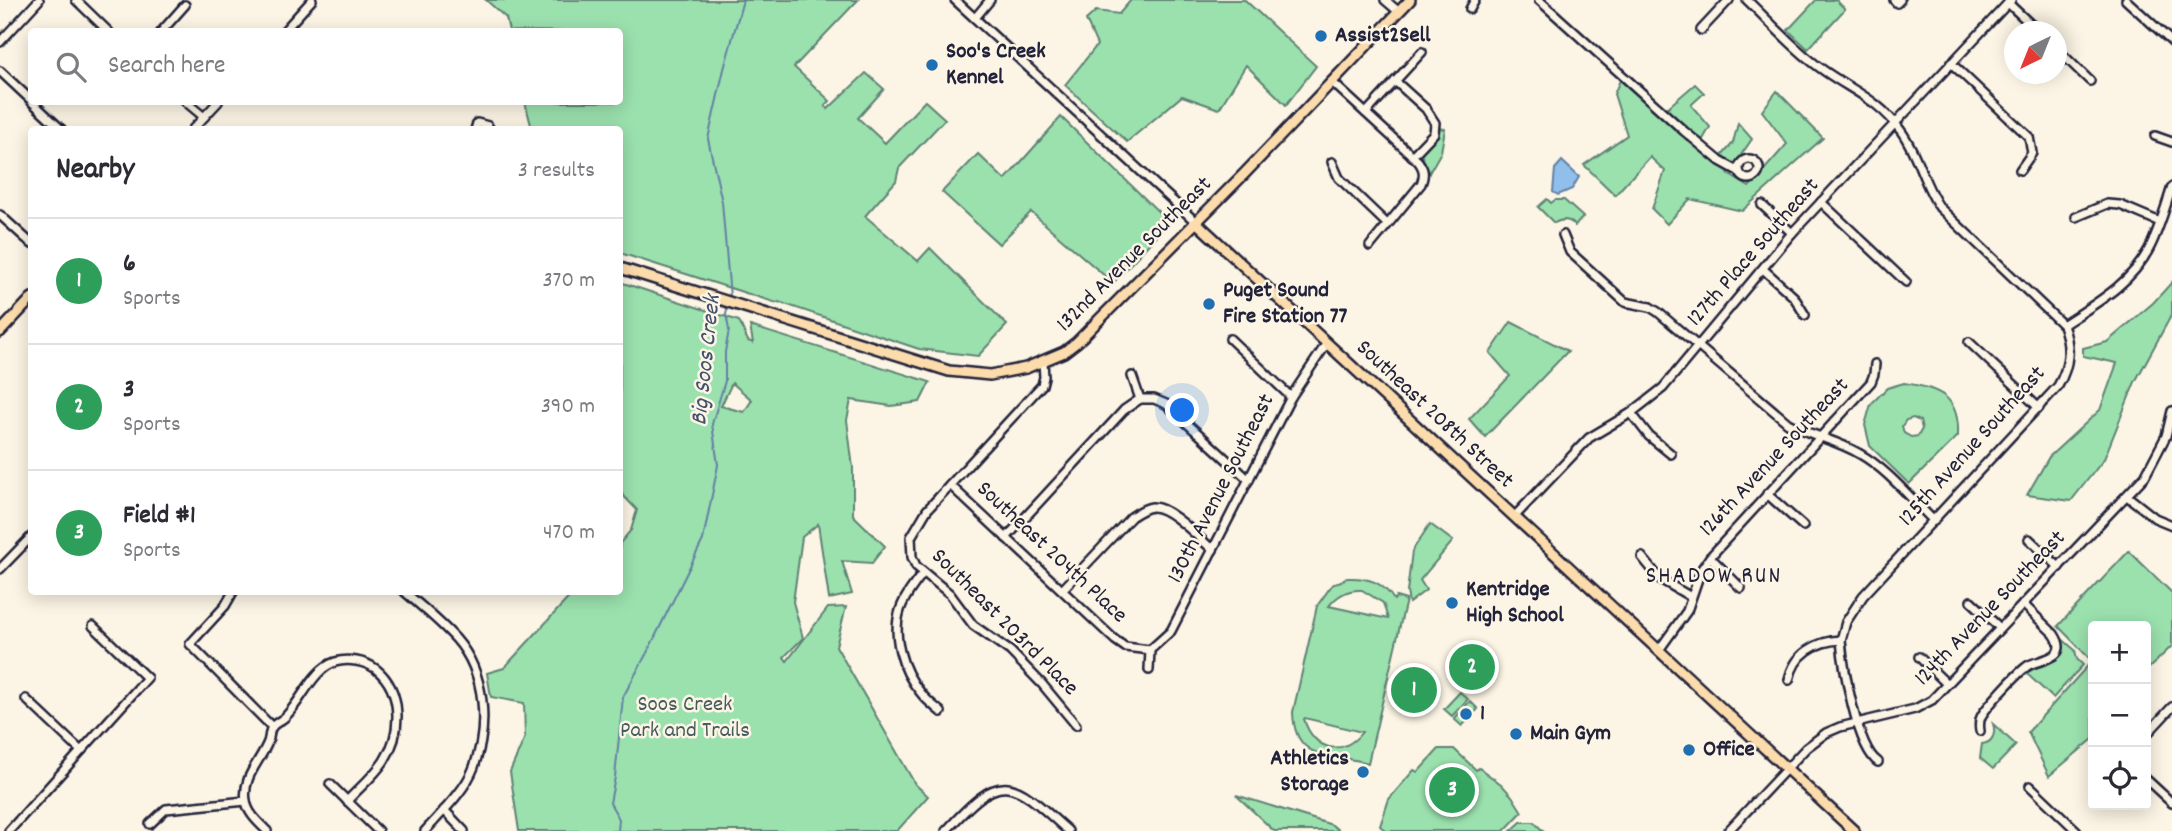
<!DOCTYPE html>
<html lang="en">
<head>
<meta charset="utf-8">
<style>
  body { margin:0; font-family:Dekko,sans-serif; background:#f2f2f3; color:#2b2b33 }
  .controls { position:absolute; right:21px; bottom:21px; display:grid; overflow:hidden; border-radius:7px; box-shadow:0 4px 18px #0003 }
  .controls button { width:63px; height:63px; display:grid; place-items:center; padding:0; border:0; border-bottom:2px solid #e1e1e2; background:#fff; color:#2b2b33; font:35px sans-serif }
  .compass { position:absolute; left:2004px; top:21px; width:63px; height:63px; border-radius:50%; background:#fff; box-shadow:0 4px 18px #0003; rotate:223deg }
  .you { position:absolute; left:1183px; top:411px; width:24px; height:24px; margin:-18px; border:5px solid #fff; border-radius:50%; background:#1a73e8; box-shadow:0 0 0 10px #1a73e833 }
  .badge { display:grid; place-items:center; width:46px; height:46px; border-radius:50%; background:#db2777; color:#fff; font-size:23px; font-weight:700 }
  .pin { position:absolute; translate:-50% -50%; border:4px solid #fff; box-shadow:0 2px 7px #0006 }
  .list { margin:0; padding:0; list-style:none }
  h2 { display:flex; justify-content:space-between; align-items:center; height:91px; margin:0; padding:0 28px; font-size:30px }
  h2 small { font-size:23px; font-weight:400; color:#7c7c81 }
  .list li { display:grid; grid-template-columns:46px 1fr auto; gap:21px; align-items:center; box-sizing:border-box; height:126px; padding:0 28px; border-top:2px solid #e1e1e2 }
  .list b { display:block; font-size:26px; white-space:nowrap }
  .list p { margin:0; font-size:23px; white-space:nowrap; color:#7c7c81 }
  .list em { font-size:23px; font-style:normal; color:#7c7c81 }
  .icon { flex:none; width:38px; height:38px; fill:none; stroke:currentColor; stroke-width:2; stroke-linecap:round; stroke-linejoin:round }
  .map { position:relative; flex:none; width:2172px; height:831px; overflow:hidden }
  .search { position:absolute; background:#fff; box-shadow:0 4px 18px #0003; left:28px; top:28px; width:595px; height:77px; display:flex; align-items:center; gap:18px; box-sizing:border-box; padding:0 24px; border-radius:7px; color:#7c7c81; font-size:26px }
  .panel { position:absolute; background:#fff; box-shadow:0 4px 18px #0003; left:28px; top:126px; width:595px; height:469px; border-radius:7px }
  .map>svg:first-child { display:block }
  .green { fill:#9be1ae; stroke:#5e8274; stroke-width:2; fill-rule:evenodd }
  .water { fill:#8fbfea; stroke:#6380a4; stroke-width:2 }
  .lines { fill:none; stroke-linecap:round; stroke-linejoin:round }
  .stream { stroke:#6380a4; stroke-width:2 }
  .minor-casing { stroke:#22223b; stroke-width:12 }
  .major-casing { stroke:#22223b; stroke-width:14 }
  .minor { stroke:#fcf5e5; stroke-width:7 }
  .major { stroke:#fcdcac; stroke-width:9 }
  .poi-dot { fill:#1f6fb2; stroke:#fcf5e5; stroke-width:2.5 }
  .labels { text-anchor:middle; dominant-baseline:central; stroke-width:5; stroke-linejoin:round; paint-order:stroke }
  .poi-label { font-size:23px; font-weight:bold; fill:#22223b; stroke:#fcf5e5; text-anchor:start }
  .street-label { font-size:23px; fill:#22223b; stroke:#fcf5e5 }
  .park-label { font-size:23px; fill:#465b5e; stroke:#fcf5e5 }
  .water-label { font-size:24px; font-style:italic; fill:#435170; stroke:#fcf5e5 }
  .neighbourhood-label { font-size:24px; letter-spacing:2px; fill:#22223b; stroke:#fcf5e5 }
</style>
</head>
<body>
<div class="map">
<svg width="2172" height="831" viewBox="0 0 2172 831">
  <rect width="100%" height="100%" fill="#fcf5e5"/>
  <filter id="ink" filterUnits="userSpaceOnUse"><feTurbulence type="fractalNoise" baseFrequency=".0143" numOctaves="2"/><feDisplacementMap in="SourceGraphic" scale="14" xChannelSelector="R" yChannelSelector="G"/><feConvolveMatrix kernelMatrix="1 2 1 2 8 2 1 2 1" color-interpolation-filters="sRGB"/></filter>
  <g filter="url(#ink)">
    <g class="green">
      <path d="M486,0H858L794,67L830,101L825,106L828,109L866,73L884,89L858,118L885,143L925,101L945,119L899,168L896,181L865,216L918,261L930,248L1007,325L978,356L919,349L779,302L777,303L620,253V130L532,129L525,102H620V32L509,31L506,18Z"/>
      <path d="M1131,0H1245L1316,66L1286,105L1246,65L1219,109L1182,96L1127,142L1065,85L1097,45L1086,20L1096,11L1119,14Z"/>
      <path d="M1816,0H1836L1845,9L1808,49L1788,30Z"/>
      <path d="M1620,80L1659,115L1695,84L1704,93L1691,105L1710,127L1698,148L1716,163L1733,143L1738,123L1752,139L1728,174L1749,187L1787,144L1762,111L1777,91L1823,138L1742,211L1690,199L1667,224L1652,209L1665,171L1650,157L1615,195L1584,165L1627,135L1614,94Z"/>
      <path d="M1061,117L1169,222L1113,283L1031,212L999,244L942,192L978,154L1005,180Z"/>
      <path d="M1439,128L1445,129L1441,152L1429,173L1421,154Z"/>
      <path d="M1547,199L1551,203L1555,200H1564L1583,217L1575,226C1570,219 1562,219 1554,223L1538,207Z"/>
      <path d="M620,282L739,321L748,341L753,343L750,326L930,382L920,402L891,406L851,400L847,420L853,468V515L885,546L872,563L842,561L852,594L829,599L818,524L802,537L793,602L803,638L784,657L787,661L828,608L846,607L836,646L915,784L928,796L897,831H519L510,772L525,737L524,703L491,697L487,673L504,668L574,592H620V543L631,530L637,510L620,492ZM732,383L752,400L744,412L721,406Z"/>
      <path d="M2172,282V314L2135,382L2104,459L2071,501L2027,495L2049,457L2100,410L2117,363L2083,356V348L2107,342L2153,303Z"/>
      <path d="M1511,322L1568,351L1485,437L1469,419L1510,376L1490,353Z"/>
      <path d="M1904,383C1940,388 1960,397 1958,436L1909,484L1870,446L1865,425L1871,404L1887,388ZM1913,418L1920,421L1922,429L1918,436L1911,437L1904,433L1902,426L1906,420Z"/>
      <path d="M1430,524L1453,541L1420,580L1426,590L1409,603L1407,592L1412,551Z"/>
      <path d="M2129,551L2172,593V646L2146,671V626H2093V739L2049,776L2028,732L2092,661L2058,626Z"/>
      <path d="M1347,578C1368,577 1383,582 1394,600L1396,597L1406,600L1368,763C1334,753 1294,764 1293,712L1317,606L1332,585ZM1362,590L1383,603L1388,619L1329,606C1338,594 1348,589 1362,590ZM1304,719L1305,718L1362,732C1342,758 1313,750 1304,719Z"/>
      <path d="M2061,638L2075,650L2077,659L2083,665L2053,698L2026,673C2044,661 2064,668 2061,638Z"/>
      <path d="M1464,643L1472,651L1456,668L1448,661Z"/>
      <path d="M1476,655L1484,662L1468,679L1460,672Z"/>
      <path d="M1411,677L1422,679L1416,702L1406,700Z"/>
      <path d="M1427,680L1437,683L1432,706L1421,704Z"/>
      <path d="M1460,692L1468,699L1452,716L1444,709Z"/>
      <path d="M1470,701L1478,709L1462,726L1454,719Z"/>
      <path d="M1993,724L2016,745L1993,769L1980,758L1982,744C1993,743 1996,733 1993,724Z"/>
      <path d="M1439,749H1454L1476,770L1479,768L1501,784L1512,796L1522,812L1504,831H1386L1380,826L1389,799L1414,770L1418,772Z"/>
      <path d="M1236,795L1332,825L1339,831H1274Z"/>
      <path d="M1521,822H1534L1543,831H1511Z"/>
    </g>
    <path class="water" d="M1562,161L1579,177L1572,189L1558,195L1553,192L1555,169Z"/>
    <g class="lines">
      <g class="stream">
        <path d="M730,297L722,202L708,139L724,69L743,0"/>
        <path d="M618,831L619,819L610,803L615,777L623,697L649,649L703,540L718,465L712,424L725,381V352L729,330L726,314L728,306"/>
      </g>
      <defs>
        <g id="minor">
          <path d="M76,0L109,32"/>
          <path d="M955,0L1197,223"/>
          <path d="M1385,0L1399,12"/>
          <path d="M1539,0L1684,131L1720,161L1738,171"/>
          <path d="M1747,0C1771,23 1799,54 1826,72C1855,92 1880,101 1901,131C1918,154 1923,184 1940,208L2063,325"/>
          <path d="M1894,0L1897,3L1900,0"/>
          <path d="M2126,0L2172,42"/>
          <path d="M2008,3L2039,32"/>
          <path d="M1470,9L1475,0"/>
          <path d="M975,18L990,0"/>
          <path d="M1701,30L1729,0"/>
          <path d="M161,32L185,5"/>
          <path d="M283,32L312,0"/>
          <path d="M0,42L39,0"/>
          <path d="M2056,48L2090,81"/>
          <path d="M1951,63L2029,137L2032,153L2020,170"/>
          <path d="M0,71L32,101"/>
          <path d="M1395,81L1426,109L1435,123L1434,133L1412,156"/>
          <path d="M1332,82L1418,161C1424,169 1425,174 1421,184L1370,246"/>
          <path d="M32,102L62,130"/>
          <path d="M186,102L204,117"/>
          <path d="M1366,113L1422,52"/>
          <path d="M192,130L218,102"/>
          <path d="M475,130L477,123L488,126L490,130"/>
          <path d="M2155,136L2172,142"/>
          <circle cx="1749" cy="169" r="10"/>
          <path d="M1332,162L1339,178L1387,224"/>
          <path d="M1821,202L1906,282"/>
          <path d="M1762,205L1792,233"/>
          <path d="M0,215L32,244"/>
          <path d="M2076,217L2107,204L2120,205L2160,222"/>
          <path d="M1563,235L1570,252L1625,302L1650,307L1658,312L1788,423C1811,436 1837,440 1860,454C1888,470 1911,499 1934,521"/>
          <path d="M1763,269L1794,297L1805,315"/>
          <path d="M1230,339L1291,397"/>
          <path d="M1969,342L2039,408"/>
          <path d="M1043,362L1044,377L1042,385L927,510L911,537L912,557L916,566L950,594L973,625L1010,651L1042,684L1076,725"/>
          <path d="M1132,376L1140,399H1154L1166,404L1249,480"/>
          <path d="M1631,413L1649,436L1671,454"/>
          <path d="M950,485L1115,640L1125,647L1150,650"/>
          <path d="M1767,494L1803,526"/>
          <path d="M2127,496L2155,518L2172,525"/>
          <path d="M1515,516L1589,438L1631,413L1663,388L1792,233L2011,0"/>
          <path d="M1006,538L1124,410L1140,399"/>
          <path d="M2029,539L2059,567"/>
          <path d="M1642,557L1660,579L1691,597"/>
          <path d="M1710,557L1741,588"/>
          <path d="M0,569L32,536"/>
          <path d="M923,573C915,583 907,593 902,605C890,633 902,671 921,693C926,700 934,706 941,712"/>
          <path d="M1063,589L1131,517C1137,513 1144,508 1152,507C1169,506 1199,538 1213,550"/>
          <path d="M233,592L225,606L190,644L272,727"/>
          <path d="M405,592C422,607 441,622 456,639C486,673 489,726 474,767C465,791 442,812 425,831"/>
          <path d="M1971,601L2000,628"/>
          <path d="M1841,640C1843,666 1857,748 1878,762"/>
          <path d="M1150,650L1171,631L1291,397L1327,343"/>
          <path d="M1659,650L1687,611L1701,570L1710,557L1871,382L1874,374L1875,364"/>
          <path d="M1919,657L1947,684"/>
          <path d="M1149,670L1150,650"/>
          <path d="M1789,680C1794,654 1816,641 1841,640L1846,622L1863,596L2058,386C2070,365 2071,347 2063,325C2095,304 2131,284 2149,249C2159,230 2165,208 2172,187"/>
          <path d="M26,699L81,751"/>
          <path d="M1980,731C1979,725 1979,720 1982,715C1989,704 2019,671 2029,665C2040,659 2071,659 2054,634L2023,604"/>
          <path d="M2146,735L2172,707"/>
          <path d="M2146,779L2172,803"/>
          <path d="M330,784L378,831"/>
          <path d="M2030,786L2077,831"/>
          <path d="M444,810L464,831"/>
          <path d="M150,824L166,809L246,801"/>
          <path d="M9,831L147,678L93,626"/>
          <path d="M267,831C259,823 248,814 246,801C242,777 260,762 268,742C270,737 269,731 272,727C275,723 282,720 285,717C302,701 312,670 335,662C348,658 365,661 376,669C403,691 402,733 384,761C374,776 359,788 347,801"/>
          <path d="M946,831C1002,769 1010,778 1068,831"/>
          <path d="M1728,831L1806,748L1826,733L1840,727L1915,709L1932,700L2145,476L2166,436L2172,411"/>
        </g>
        <g id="major">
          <path d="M1197,223L1854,831"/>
          <path d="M620,268L949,371L990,375L1026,368L1064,352L1077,342L1245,173L1410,0"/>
          <path d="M0,332L32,298"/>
        </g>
      </defs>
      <use href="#minor" class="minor-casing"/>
      <use href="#major" class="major-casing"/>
      <use href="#minor" class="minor"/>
      <use href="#major" class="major"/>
    </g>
  </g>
  <g class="poi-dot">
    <circle cx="1321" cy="36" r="7"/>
    <circle cx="932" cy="65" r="7"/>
    <circle cx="1209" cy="304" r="7"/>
    <circle cx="1452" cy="603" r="7"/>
    <circle cx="1466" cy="714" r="7"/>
    <circle cx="1516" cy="734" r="7"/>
    <circle cx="1689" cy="750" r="7"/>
    <circle cx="1363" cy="772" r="7"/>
  </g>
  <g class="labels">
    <g class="poi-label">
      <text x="1335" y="36">Assist2Sell</text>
      <text x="946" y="52">Soo's Creek<tspan x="946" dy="26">Kennel</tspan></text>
      <text x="1223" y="291">Puget Sound<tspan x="1223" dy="26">Fire Station 77</tspan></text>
      <text x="1466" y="590">Kentridge<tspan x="1466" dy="26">High School</tspan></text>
      <text x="1480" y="714">1</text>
      <text x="1530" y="734">Main Gym</text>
      <text x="1703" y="750">Office</text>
      <text x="1349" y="759" text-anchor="end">Athletics<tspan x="1349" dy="26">Storage</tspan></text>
    </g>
    <g class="street-label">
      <text transform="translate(1754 253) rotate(-49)">127th Place Southeast</text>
      <text transform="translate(1135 255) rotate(-45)">132nd Avenue Southeast</text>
      <text transform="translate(1434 415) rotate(43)">Southeast 208th Street</text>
      <text transform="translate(1973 447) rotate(-48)">125th Avenue Southeast</text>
      <text transform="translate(1775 458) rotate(-47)">126th Avenue Southeast</text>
      <text transform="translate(1222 489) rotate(-63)">130th Avenue Southeast</text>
      <text transform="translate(1051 553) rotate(43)">Southeast 204th Place</text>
      <text transform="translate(1991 609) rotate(-46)">124th Avenue Southeast</text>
      <text transform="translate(1004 623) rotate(45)">Southeast 203rd Place</text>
    </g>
    <g class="park-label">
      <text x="685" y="705">Soos Creek<tspan x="685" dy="26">Park and Trails</tspan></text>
    </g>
    <g class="water-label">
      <text transform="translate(707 360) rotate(-84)">Big Soos Creek</text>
    </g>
    <g class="neighbourhood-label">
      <text x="1714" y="577">SHADOW RUN</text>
    </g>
  </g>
</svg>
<div class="controls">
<button>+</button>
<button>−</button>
<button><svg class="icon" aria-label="locate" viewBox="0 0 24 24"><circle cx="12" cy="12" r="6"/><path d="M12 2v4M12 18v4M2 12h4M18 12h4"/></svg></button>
</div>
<svg class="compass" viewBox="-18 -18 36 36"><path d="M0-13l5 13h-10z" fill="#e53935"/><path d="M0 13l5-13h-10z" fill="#7c7c81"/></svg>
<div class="you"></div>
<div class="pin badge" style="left:1414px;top:690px;background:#2e9e5b">1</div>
<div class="pin badge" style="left:1472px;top:667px;background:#2e9e5b">2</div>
<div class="pin badge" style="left:1452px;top:790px;background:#2e9e5b">3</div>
<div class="search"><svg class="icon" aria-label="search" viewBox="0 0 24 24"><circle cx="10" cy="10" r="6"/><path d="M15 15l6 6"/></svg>Search here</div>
<section class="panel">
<h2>Nearby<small>3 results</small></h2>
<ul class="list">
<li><span class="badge" style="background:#2e9e5b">1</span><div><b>6</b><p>Sports</p></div><em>370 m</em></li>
<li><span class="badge" style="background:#2e9e5b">2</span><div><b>3</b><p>Sports</p></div><em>390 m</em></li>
<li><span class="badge" style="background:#2e9e5b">3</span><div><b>Field #1</b><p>Sports</p></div><em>470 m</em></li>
</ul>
</section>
</div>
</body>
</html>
